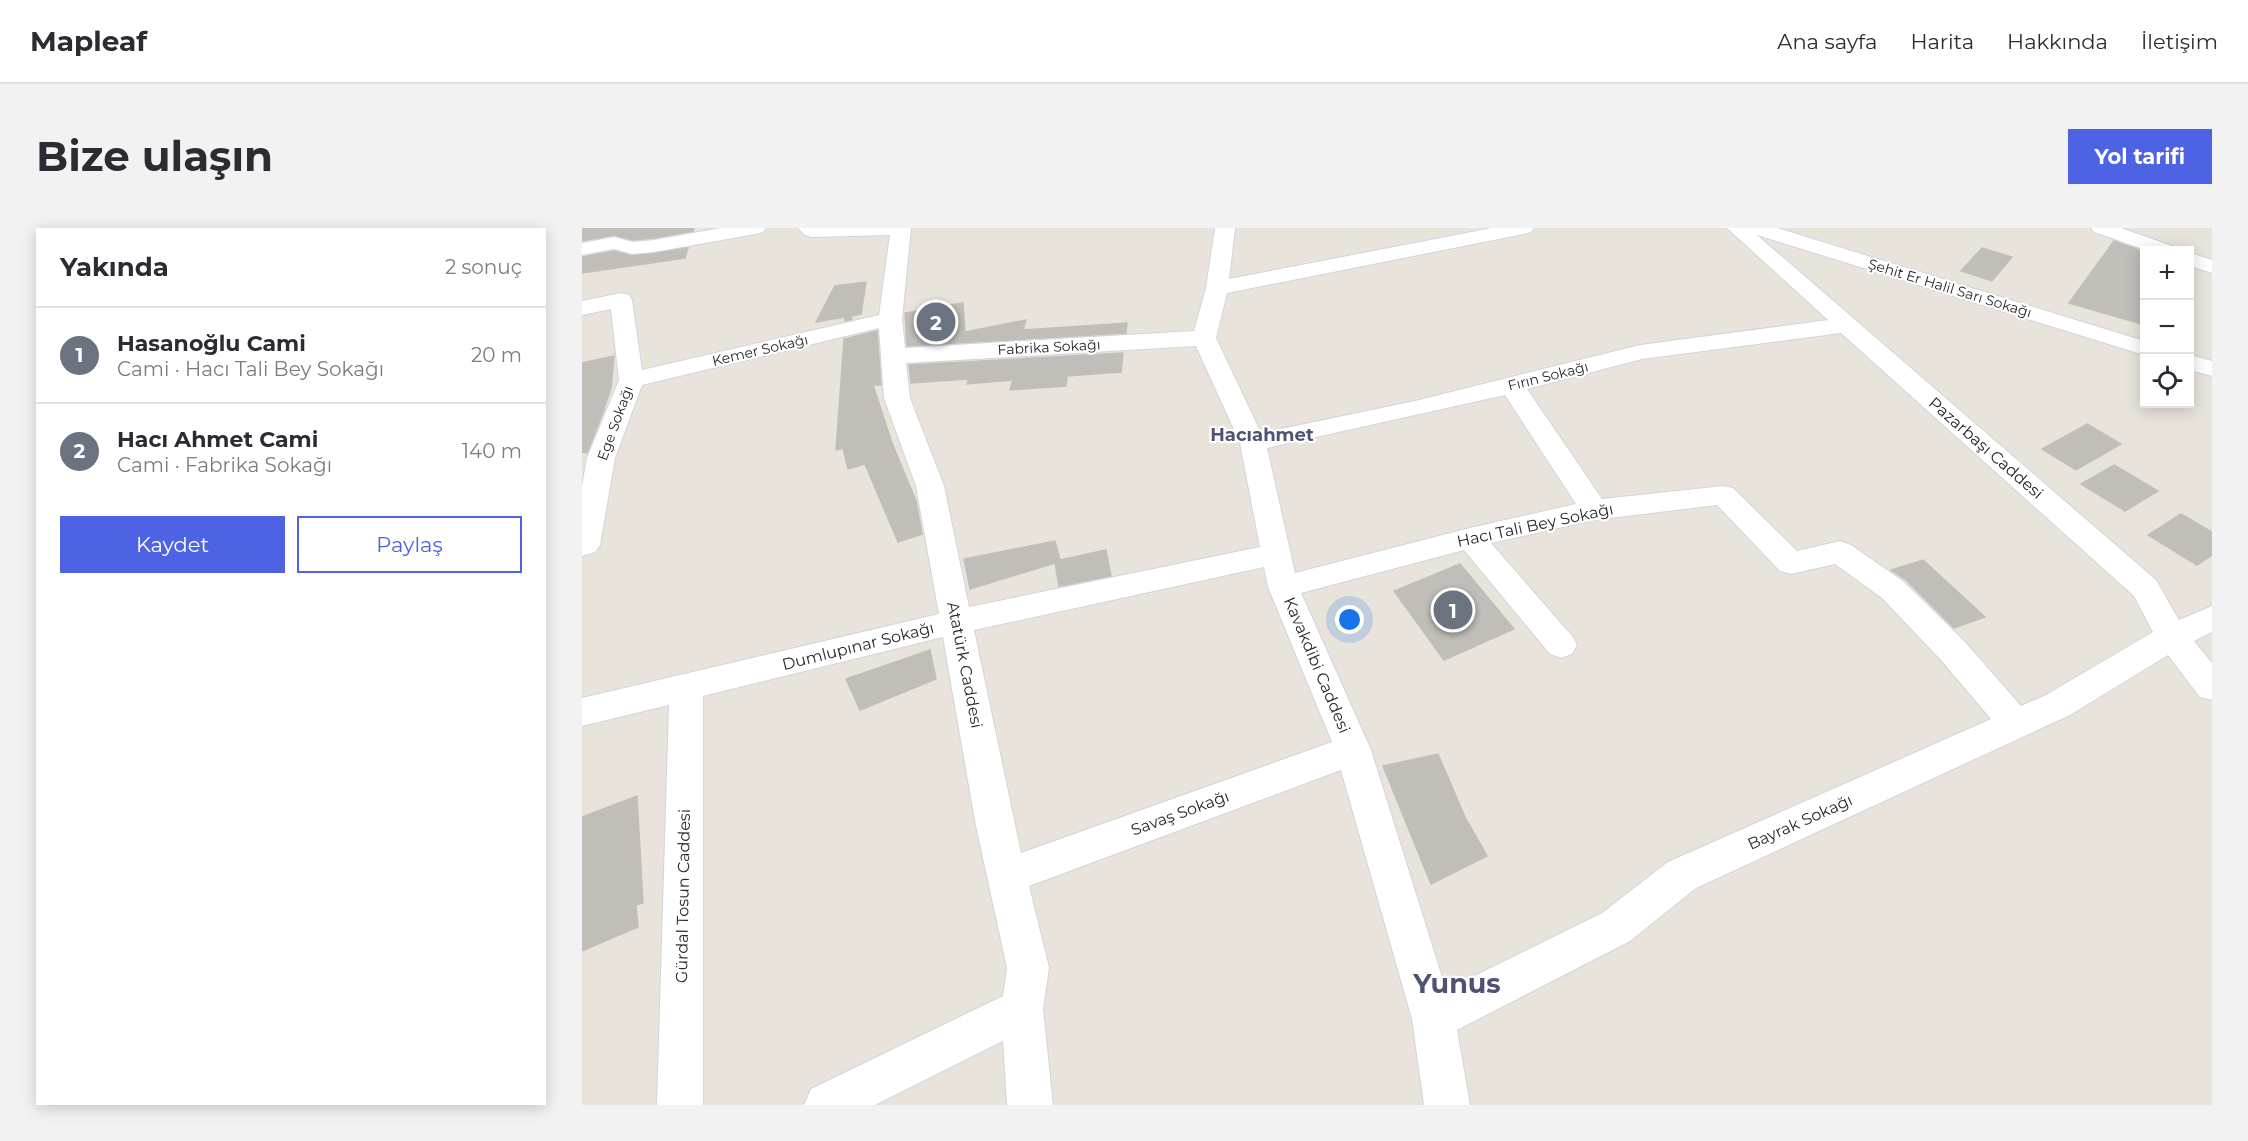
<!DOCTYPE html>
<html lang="tr">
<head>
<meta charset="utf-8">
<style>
  body { margin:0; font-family:Montserrat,sans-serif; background:#f2f2f3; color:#2b2b33 }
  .controls { position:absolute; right:18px; top:18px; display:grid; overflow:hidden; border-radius:0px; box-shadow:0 3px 15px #0003 }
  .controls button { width:54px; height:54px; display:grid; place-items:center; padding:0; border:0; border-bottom:2px solid #e1e1e2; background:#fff; color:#2b2b33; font:30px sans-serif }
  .you { position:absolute; left:768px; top:392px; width:21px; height:21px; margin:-15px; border:4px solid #fff; border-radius:50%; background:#1a73e8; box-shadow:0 0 0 9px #1a73e833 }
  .badge { display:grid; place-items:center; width:39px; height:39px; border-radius:50%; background:#4d63e4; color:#fff; font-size:20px; font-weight:700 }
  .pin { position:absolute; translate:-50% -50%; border:3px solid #fff; box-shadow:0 2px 6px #0006 }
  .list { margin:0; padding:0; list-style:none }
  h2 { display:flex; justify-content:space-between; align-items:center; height:78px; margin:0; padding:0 24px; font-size:26px }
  h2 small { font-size:20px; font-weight:400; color:#7c7c81 }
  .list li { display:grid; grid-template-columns:39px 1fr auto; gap:18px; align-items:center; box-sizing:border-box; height:96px; padding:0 24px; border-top:2px solid #e1e1e2 }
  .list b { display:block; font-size:22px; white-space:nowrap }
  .list p { margin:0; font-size:20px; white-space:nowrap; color:#7c7c81 }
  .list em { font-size:20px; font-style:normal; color:#7c7c81 }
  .actions { display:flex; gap:12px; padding:18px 24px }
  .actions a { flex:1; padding:14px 0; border:2px solid #4d63e4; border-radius:0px; text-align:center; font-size:21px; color:#4d63e4 }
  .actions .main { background:#4d63e4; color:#fff }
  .icon { flex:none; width:33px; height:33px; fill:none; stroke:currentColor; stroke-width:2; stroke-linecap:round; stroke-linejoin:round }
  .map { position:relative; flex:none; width:1630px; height:877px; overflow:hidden; border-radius:0px }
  header { display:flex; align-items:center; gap:36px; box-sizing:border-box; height:84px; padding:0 30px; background:#fff; border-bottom:2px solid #e1e1e2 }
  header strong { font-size:28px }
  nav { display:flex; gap:33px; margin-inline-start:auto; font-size:21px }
  .intro { display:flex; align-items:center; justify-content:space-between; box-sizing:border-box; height:144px; padding:0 36px }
  h1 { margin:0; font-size:42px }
  .button { padding:15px 27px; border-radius:0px; background:#4d63e4; color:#fff; font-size:21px; font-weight:700 }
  main { display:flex; gap:36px; padding:0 36px }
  aside { flex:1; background:#fff; border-radius:0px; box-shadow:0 3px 15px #0003 }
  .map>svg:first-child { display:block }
  .building { fill:#c1bdb8; stroke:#c4bfb5; stroke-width:1.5 }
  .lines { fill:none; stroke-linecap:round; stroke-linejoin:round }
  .minor-casing { stroke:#d1d3df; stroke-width:2 }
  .minor { fill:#fff; fill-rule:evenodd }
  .labels { text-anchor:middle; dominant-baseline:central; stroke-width:4.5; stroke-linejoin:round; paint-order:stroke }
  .far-street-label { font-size:14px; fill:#282828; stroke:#fff }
  .street-label { font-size:16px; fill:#282828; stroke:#fff }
  .far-district-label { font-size:18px; font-weight:bold; fill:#4e5373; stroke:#fff }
  .near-district-label { font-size:27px; font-weight:bold; fill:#4e5373; stroke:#fff }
</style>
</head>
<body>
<header>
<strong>Mapleaf</strong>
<nav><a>Ana sayfa</a><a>Harita</a><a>Hakkında</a><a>İletişim</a></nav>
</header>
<div class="intro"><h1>Bize ulaşın</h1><a class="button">Yol tarifi</a></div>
<main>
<aside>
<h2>Yakında<small>2 sonuç</small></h2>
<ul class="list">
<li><span class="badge" style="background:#6b7280">1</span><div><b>Hasanoğlu Cami</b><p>Cami · Hacı Tali Bey Sokağı</p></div><em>20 m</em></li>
<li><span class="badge" style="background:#6b7280">2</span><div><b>Hacı Ahmet Cami</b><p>Cami · Fabrika Sokağı</p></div><em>140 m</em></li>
</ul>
<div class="actions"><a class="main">Kaydet</a><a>Paylaş</a></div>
</aside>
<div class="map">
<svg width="1630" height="877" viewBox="0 0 1630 877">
  <rect width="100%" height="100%" fill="#e9e4db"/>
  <g class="building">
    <path d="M0,0H112L111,3L72,10L51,12L32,7L0,13Z"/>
    <path d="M1532,13L1563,24V97L1487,75Z"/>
    <path d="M106,20L103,30L0,45V29L32,23L50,28Z"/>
    <path d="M1400,20L1430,29L1410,53L1379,43Z"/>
    <path d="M284,54L279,86L269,88L270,91L263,93V89L234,94L253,58Z"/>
    <path d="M381,75L383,104L444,92L441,102L545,95L544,105L325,118L323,85Z"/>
    <path d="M295,103L299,157H291L310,215L334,273L340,306L316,314L283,236L266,241L261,220L254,222L262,111Z"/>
    <path d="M541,125L539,144L485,148L484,158L428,162L431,152L385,156L387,151L329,155L327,137Z"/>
    <path d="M32,128L29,160L20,187L5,225L0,224V135Z"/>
    <path d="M1505,196L1539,216L1494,242L1460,221Z"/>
    <path d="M1532,237L1576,263L1543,283L1499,256Z"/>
    <path d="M1599,286L1630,304V327L1615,337L1566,307Z"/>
    <path d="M473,313L478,332L524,322L529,348L477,358L473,335L388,361L382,331Z"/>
    <path d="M1341,332L1403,389L1372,400L1324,352L1309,342Z"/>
    <path d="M878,336L932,401L862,432L812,363Z"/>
    <path d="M348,422L354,451L278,482L264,451Z"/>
    <path d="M856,526L883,589L905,628L849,656L801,538Z"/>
    <path d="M55,568L61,675L54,677L56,699L0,723V589Z"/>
  </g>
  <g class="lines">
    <defs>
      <g id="minor">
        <path d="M139,0H184L181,4L174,6L72,24L50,26L32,21L0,27V15L32,9L51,14L72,12Z"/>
        <path d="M216,0H329L320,91L323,120L612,103L624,60L633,0H653L647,51L910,0H952L949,4L942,6L645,65L634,110L679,205L833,173L1058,117L1246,92L1145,0H1195L1562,113V127L1175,7L1574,352L1597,392L1630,378V404L1612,413L1630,435V472L1618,469L1586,427L1488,487L1114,660L1048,713L875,802L888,877H842L830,791L759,542L447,658L467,740L461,781L471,877H425L421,813L293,877H222L229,861L421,768L425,740L393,593L361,409L121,468V877H75L87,477L0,498V470L357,386L334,258L302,170L297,100L60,157L33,230L18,317L13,324L0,328V258L5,230L37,152L29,81L0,87V73L39,65L47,67L50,72L60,142L297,87L308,7L230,9L223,7ZM1259,105L1552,368L1571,404L1464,467L1439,478L1383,414L1322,354L1269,317L1258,313L1215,323L1151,260L1141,258L1020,271L945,161L1060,131ZM614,118L658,215L678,319L387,379L362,258L328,170L324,135ZM923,167L994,276L888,300L713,345L685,220ZM1135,277L1198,343L1209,346L1253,336L1300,370L1359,432L1409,491L1086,634L1020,685L864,762L789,522L719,365L882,322L968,426L979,430L990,426L995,417L990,408L909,315L1012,292ZM682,339L686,359L750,514L439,625L392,402Z"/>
        <path d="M1509,0H1539L1590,18L1594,22H1564L1512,4Z"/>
        <path d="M1608,25L1630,32V45L1608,38Z"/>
        <path d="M1608,127L1630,133V148L1608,142Z"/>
      </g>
    </defs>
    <use href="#minor" class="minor-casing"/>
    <use href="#minor" class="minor"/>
  </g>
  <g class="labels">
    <g class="far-street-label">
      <text transform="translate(1368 60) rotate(17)">Şehit Er Halil Sarı Sokağı</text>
      <text transform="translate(467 119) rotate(-3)">Fabrika Sokağı</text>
      <text transform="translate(178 122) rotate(-13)">Kemer Sokağı</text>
      <text transform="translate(966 148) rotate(-14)">Fırın Sokağı</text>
      <text transform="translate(33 195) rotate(-70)">Ege Sokağı</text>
    </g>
    <g class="street-label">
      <text transform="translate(1404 220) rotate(41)">Pazarbaşı Caddesi</text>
      <text transform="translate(953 297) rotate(-12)">Hacı Tali Bey Sokağı</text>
      <text transform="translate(276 418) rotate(-14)">Dumlupınar Sokağı</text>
      <text transform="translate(383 437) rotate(79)">Atatürk Caddesi</text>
      <text transform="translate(735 437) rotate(67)">Kavakdibi Caddesi</text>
      <text transform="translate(598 585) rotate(-20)">Savaş Sokağı</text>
      <text transform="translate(1218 594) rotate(-24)">Bayrak Sokağı</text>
      <text transform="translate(101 668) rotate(-89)">Gürdal Tosun Caddesi</text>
    </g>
    <g class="far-district-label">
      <text x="680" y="207">Hacıahmet</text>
    </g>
    <g class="near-district-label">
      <text x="875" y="755">Yunus</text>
    </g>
  </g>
</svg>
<div class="controls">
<button>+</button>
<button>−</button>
<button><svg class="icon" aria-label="locate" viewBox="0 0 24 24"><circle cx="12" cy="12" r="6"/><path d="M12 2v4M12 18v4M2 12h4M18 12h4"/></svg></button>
</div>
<div class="you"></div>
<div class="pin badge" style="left:871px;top:382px;background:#6b7280">1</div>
<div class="pin badge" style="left:354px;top:94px;background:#6b7280">2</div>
</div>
</main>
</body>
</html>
